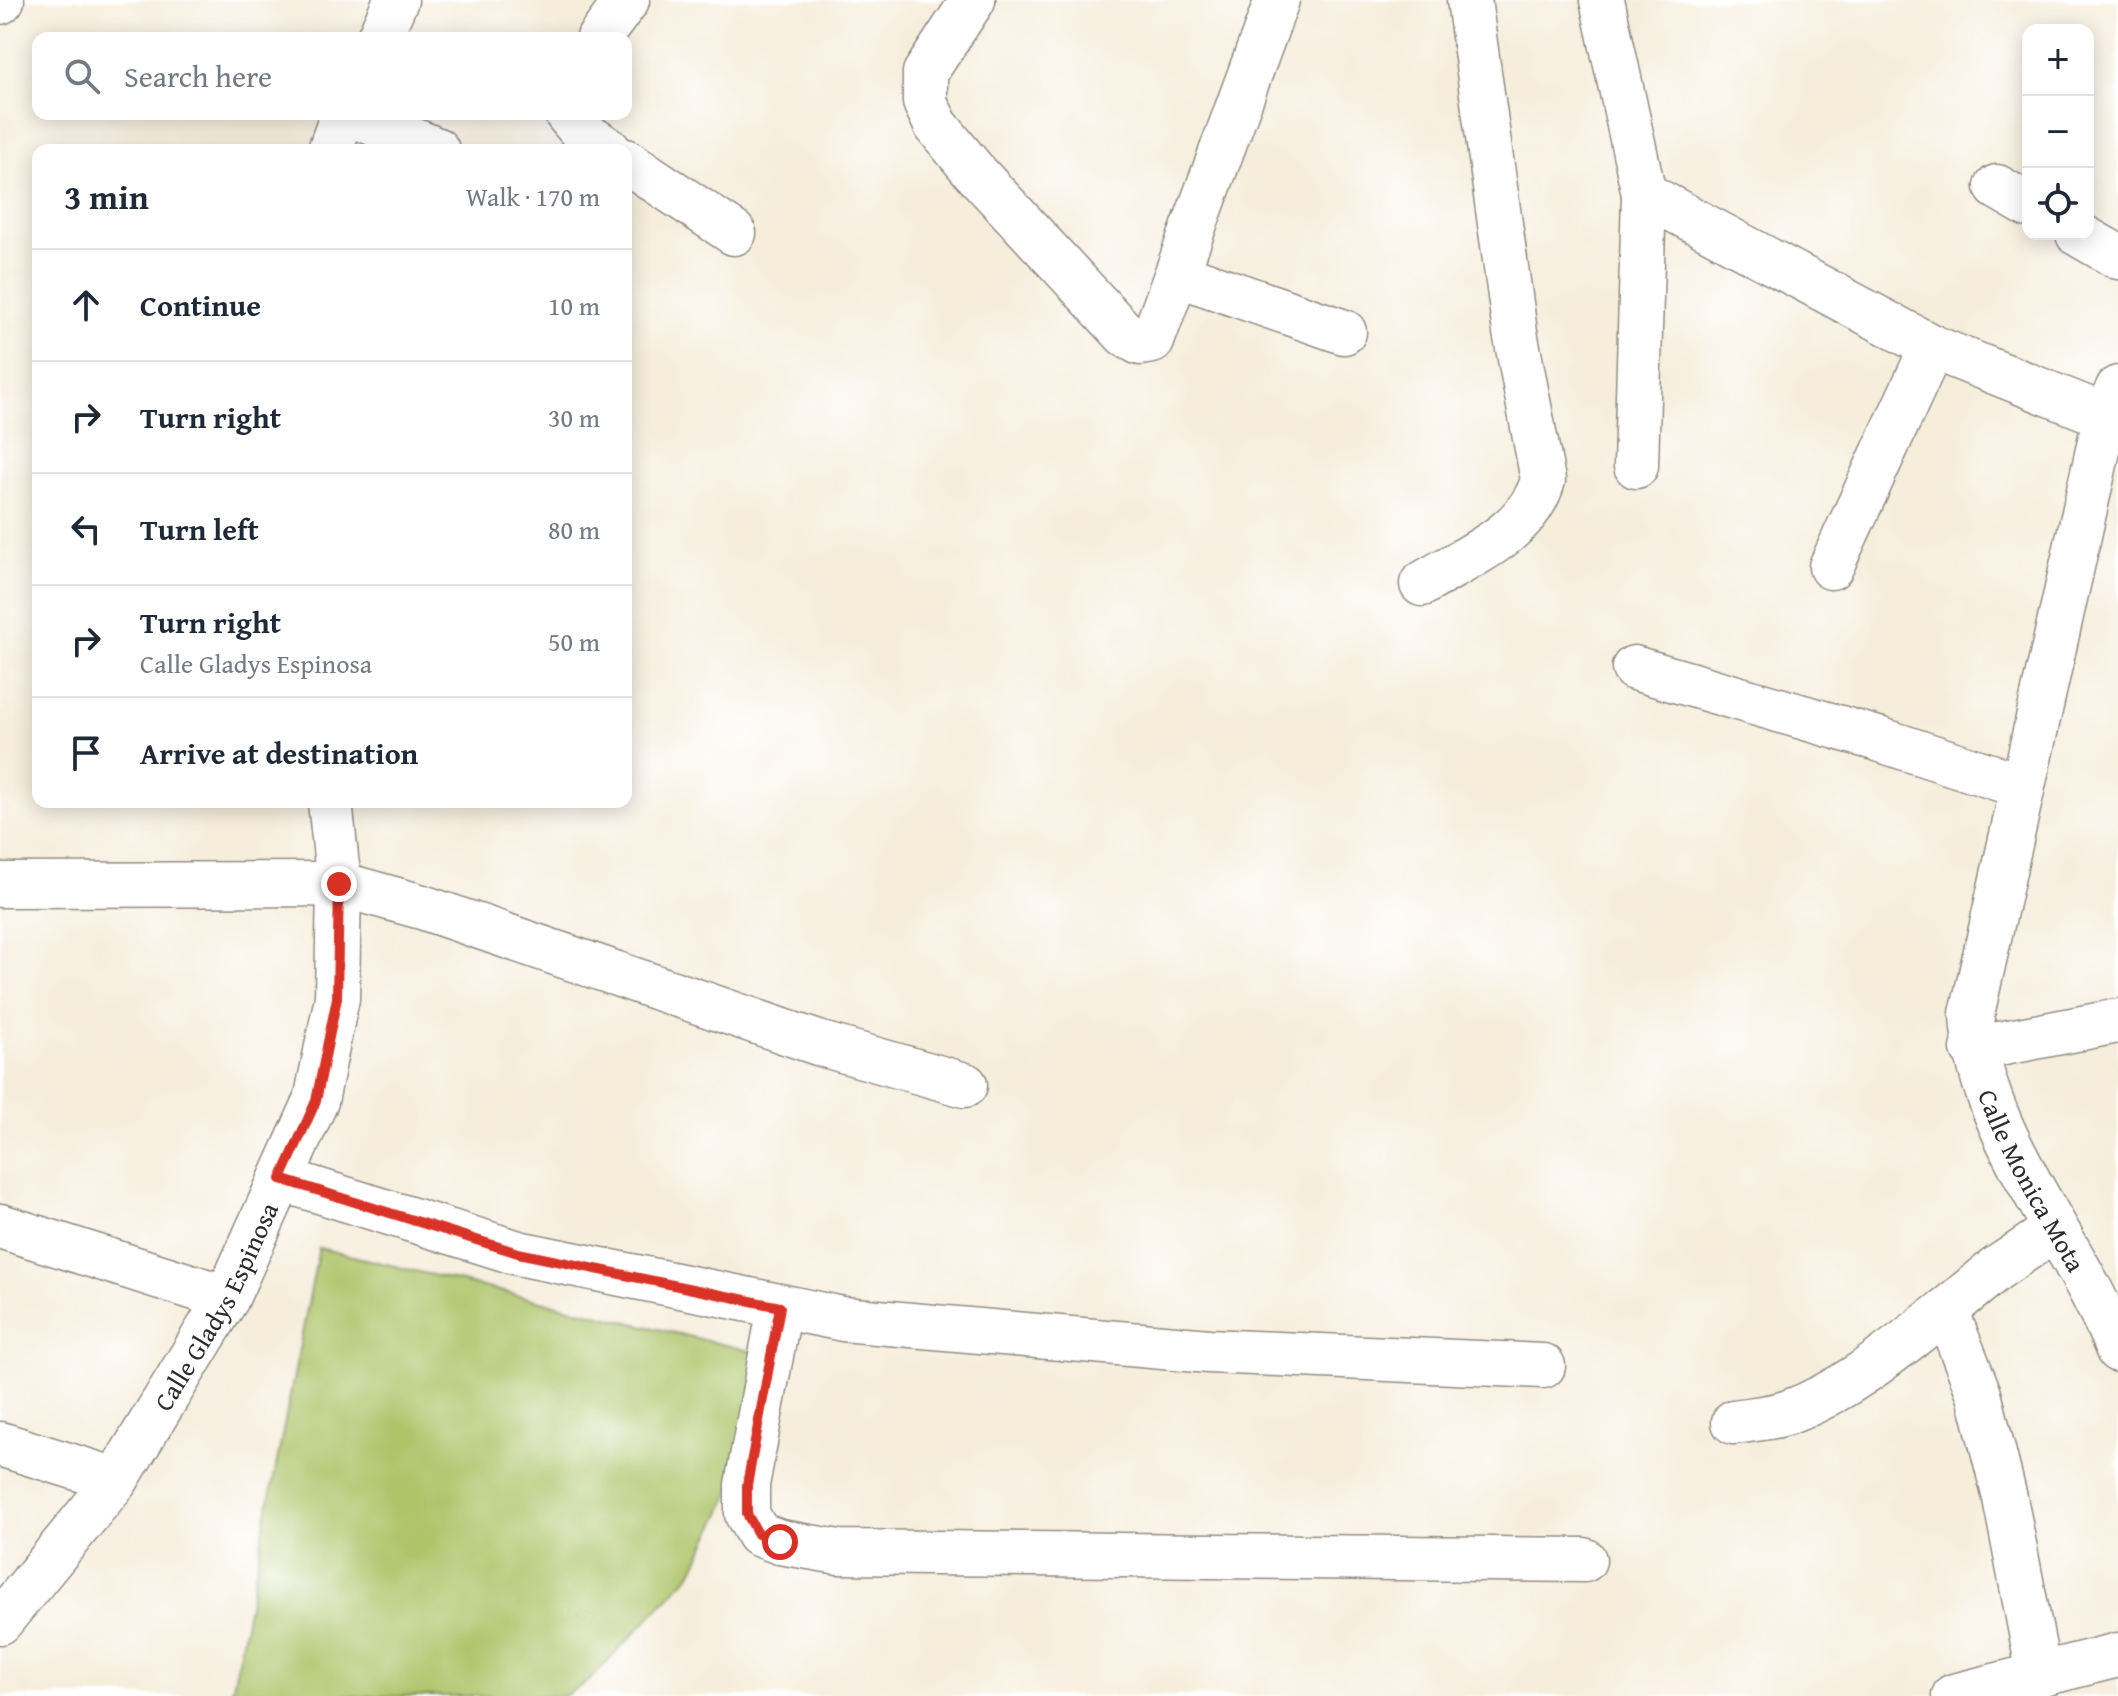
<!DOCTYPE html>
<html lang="en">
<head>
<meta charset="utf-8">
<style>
  body { margin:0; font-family:"Gentium Book Plus",serif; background:#f6f6f7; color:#1f2937 }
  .controls { position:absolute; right:24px; top:24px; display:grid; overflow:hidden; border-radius:16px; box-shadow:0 4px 20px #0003 }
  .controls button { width:72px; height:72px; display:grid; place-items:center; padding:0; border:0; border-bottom:2px solid #e0e1e3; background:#fff; color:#1f2937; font:40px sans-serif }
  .stop { position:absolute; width:24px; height:24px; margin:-18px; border:6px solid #d93025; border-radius:50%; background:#fff }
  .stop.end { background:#d93025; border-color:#fff; box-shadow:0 2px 8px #0008 }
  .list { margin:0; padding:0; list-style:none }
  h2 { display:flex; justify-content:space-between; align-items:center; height:104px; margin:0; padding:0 32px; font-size:34px }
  h2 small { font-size:26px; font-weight:400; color:#747a83 }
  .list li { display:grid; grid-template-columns:52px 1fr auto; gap:24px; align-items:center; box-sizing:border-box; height:112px; padding:0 32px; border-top:2px solid #e0e1e3 }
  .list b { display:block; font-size:30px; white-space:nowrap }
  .list p { margin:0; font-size:26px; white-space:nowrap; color:#747a83 }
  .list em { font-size:26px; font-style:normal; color:#747a83 }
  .icon { flex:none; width:44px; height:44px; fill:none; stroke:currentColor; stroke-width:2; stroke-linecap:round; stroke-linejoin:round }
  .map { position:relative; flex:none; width:2118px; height:1696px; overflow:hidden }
  .search { position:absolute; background:#fff; box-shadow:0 4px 20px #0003; left:32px; top:32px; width:600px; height:88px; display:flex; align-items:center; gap:20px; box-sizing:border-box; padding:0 28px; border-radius:16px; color:#747a83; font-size:30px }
  .panel { position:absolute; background:#fff; box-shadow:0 4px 20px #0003; left:32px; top:144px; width:600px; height:664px; border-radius:16px }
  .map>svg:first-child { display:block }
  .pitch { fill:#adc469; stroke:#6c784a; stroke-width:2 }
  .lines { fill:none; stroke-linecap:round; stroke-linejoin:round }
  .minor-casing { stroke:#908c83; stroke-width:47 }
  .minor { stroke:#fff; stroke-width:44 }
  .route { stroke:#d93025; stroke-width:10 }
  .labels { text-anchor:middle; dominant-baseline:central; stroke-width:6; stroke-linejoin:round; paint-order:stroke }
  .street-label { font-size:26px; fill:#2b2b2b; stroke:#fff }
</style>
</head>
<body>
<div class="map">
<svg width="2118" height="1696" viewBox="0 0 2118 1696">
  <rect width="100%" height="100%" fill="#fff"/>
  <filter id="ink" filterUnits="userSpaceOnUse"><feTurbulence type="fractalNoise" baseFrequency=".0125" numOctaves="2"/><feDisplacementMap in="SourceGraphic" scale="16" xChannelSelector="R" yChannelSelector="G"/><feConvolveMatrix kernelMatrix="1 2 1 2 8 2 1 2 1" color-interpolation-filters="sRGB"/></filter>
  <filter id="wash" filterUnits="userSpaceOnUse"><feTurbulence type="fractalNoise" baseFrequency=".006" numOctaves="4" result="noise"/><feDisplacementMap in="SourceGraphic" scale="32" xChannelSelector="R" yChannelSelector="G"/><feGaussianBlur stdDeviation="1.8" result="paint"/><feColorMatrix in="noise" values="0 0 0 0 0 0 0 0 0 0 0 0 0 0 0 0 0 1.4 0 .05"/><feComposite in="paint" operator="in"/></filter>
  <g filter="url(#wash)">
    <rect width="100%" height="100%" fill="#f6eddb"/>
    <path class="pitch" d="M319,1248L771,1356L729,1497L691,1574L589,1681L564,1696H231Z"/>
  </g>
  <g filter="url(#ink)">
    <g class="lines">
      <defs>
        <g id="minor">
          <path d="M973,0L925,73V102L936,125L973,170L1126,335L1140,343L1152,341L1277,0"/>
          <path d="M1602,0L1644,194L1932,347L2118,421"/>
          <path d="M0,2L2,0"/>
          <path d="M379,38L396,0"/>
          <path d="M599,38L627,0"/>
          <path d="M351,114L437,150"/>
          <path d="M567,114L582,132L609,150"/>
          <path d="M330,150L343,114"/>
          <path d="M626,161L734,233"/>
          <path d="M1997,187L2028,205"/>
          <path d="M2078,234L2118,257"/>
          <path d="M1177,274L1344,332"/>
          <path id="s1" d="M2118,388L2105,419L1972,1014C1977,1133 2077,1242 2118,1350"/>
          <path d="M1636,466L1644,194"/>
          <path d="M1831,567L1932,347"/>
          <path d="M1422,584C1468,556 1528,534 1543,480L1515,332L1469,0"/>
          <path d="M1634,668L1878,739L2021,786"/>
          <path d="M0,885L339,884L422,907L821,1044L965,1085"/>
          <path d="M1973,1049L2118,1021"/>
          <path d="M281,1179L518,1253L843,1319L1209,1351L1543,1366"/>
          <path d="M0,1226L227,1298"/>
          <path d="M780,1307L747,1485V1514L758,1534L780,1542L839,1552L1584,1560"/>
          <path d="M1734,1422C1752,1419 1772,1418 1789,1412C1847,1391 1898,1347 1946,1310"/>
          <path d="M0,1444L116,1480"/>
          <path id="s2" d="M0,1622L116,1480L227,1298L316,1101L337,998L339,884L330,802"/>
          <path d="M2039,1674L2005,1498L1979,1394L1946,1310L1996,1269L2054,1230"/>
          <path d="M1954,1696L2118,1655"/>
        </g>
      </defs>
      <use href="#minor" class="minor-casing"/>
      <use href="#minor" class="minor"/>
    </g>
  </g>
  <g class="lines" filter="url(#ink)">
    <path class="route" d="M339,884L337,998L316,1101L281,1179L518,1253L780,1307L747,1485V1514L758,1534L780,1542"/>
  </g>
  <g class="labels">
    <g class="street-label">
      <text stroke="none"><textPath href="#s1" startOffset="822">Calle Monica Mota</textPath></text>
      <text stroke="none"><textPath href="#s2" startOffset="384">Calle Gladys Espinosa</textPath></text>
    </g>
  </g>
</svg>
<div class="controls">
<button>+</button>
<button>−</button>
<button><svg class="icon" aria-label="locate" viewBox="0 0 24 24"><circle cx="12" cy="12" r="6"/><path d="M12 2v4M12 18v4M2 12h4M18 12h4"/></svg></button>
</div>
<div class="stop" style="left:780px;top:1542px"></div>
<div class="stop end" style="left:339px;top:884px"></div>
<div class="search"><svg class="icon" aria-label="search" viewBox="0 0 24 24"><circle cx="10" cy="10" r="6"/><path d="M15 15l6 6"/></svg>Search here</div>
<section class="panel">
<h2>3 min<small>Walk · 170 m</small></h2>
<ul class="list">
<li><svg class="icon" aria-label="ahead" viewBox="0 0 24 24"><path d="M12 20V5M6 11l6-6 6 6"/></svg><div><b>Continue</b></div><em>10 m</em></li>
<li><svg class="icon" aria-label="right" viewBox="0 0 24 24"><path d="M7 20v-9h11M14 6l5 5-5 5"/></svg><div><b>Turn right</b></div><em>30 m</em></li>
<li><svg class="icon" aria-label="left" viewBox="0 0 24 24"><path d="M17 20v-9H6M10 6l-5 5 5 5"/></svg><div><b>Turn left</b></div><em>80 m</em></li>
<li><svg class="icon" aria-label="right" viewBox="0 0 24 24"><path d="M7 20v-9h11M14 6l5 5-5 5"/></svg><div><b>Turn right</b><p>Calle Gladys Espinosa</p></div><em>50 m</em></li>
<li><svg class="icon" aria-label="arrive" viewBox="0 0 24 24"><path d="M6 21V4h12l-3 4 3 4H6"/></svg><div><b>Arrive at destination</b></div></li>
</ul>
</section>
</div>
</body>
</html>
